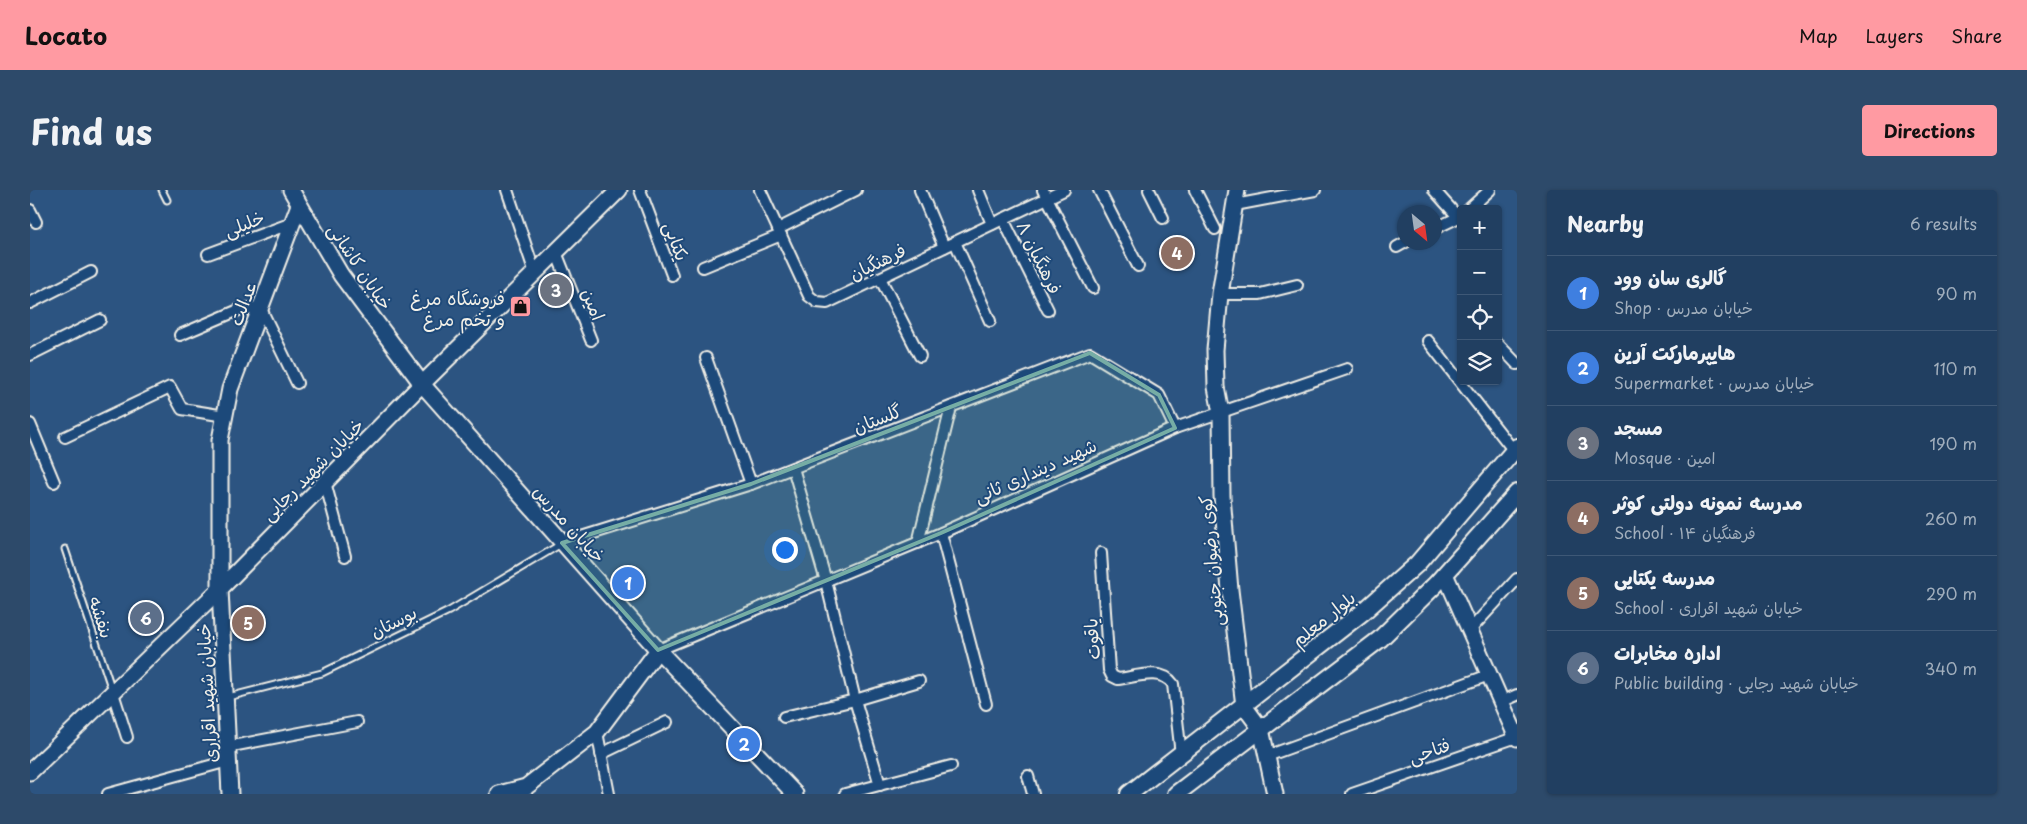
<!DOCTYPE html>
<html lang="en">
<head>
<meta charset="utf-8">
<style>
  body { margin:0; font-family:"Playpen Sans","Playpen Sans Arabic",sans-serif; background:#2d4a6a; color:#f1f3f6 }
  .controls { position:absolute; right:15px; top:15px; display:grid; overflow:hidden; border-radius:5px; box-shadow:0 1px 4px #0004 }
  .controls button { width:45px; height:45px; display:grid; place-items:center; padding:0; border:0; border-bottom:1px solid #3e5876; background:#213f61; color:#f1f3f6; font:25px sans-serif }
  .compass { position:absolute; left:1367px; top:15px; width:45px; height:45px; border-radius:50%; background:#213f61; box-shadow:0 1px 4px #0004; rotate:151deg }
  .you { position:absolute; left:754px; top:359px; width:18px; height:18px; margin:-12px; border:4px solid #fff; border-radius:50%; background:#1a73e8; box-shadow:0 0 0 8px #1a73e833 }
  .badge { display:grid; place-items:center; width:32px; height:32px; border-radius:50%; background:#ff9aa2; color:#fff; font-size:16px; font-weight:700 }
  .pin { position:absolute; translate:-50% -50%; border:2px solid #fff; box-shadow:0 1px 5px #0006 }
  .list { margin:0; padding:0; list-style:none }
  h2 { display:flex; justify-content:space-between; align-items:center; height:65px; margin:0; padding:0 20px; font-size:21px }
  h2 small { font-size:16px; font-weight:400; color:#a2afbd }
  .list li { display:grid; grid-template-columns:32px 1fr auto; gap:15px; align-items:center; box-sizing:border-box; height:75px; padding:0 20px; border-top:1px solid #3e5876 }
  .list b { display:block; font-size:19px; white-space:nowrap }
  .list p { margin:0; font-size:16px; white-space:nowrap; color:#a2afbd }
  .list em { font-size:16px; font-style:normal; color:#a2afbd }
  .icon { flex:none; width:28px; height:28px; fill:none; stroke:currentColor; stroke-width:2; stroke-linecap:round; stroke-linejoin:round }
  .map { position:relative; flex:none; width:1487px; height:604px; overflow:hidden; border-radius:5px }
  header { display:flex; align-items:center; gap:30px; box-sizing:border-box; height:70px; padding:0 25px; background:#ff9aa2; color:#111 }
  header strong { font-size:24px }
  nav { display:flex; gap:28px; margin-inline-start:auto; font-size:18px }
  .intro { display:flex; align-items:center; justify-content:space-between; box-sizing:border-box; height:120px; padding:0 30px }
  h1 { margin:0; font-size:35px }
  .button { padding:12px 22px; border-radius:5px; background:#ff9aa2; color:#111; font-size:18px; font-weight:700 }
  main { display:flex; gap:30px; padding:0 30px }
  aside { flex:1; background:#213f61; border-radius:5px; box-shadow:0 1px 4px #0004 }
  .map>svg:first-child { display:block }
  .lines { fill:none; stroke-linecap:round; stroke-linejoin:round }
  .lane-casing { stroke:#f4f1e8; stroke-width:9 }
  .street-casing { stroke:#f4f1e8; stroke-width:14 }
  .secondary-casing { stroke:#f4f1e8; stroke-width:19 }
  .primary-casing { stroke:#f4f1e8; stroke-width:20 }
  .lane { stroke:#1f4a7a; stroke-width:5 }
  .street { stroke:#1f4a7a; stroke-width:10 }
  .secondary { stroke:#1f4a7a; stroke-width:15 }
  .primary { stroke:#1f4a7a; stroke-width:16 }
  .marked { fill:#76ada5; fill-opacity:0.2; stroke:#76ada5; stroke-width:4; stroke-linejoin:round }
  .labels { text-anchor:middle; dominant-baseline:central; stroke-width:4; stroke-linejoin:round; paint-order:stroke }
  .street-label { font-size:18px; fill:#f4f1e8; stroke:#1f4a7a }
  .poi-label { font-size:18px; fill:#f4f1e8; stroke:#1f4a7a; text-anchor:end }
</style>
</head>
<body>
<header>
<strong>Locato</strong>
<nav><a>Map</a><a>Layers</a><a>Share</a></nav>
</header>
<div class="intro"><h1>Find us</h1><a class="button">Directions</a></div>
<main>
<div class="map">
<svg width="1487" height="604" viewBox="0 0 1487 604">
  <rect width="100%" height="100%" fill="#2c5481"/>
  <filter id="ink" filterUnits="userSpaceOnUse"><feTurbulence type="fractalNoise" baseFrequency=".02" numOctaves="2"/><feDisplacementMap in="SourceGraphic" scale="10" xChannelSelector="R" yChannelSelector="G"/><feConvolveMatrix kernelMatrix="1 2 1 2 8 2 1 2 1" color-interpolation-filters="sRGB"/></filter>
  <g filter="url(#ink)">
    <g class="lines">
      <defs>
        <g id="lane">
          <path d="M132,0L137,10"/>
          <path d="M35,359L82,500"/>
          <path d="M198,507L292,483L419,421L531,354"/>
        </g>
        <g id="street">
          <path d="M477,0L505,83"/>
          <path d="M610,0L642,85"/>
          <path d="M730,0L779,106L787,112L797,113L1034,0"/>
          <path d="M890,0L914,57"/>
          <path d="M948,0L962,34"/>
          <path d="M1013,0L1063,98"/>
          <path d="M1069,0L1108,76"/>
          <path d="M1119,0L1133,28"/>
          <path d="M1165,0L1185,39"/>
          <path d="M1404,0L1429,28"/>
          <path d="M1205,15L1285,0"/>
          <path d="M1439,19L1460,0"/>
          <path d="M0,20L6,32"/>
          <path d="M973,29L1018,120"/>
          <path d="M748,39L826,0"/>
          <path d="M1404,39L1431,26"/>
          <path d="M925,52L960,131"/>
          <path d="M1367,57L1376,52"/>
          <path d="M526,62L561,150"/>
          <path d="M178,64L262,33"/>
          <path d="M673,77L751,45"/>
          <path d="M850,88L890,166"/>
          <path d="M1190,104H1230L1267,95"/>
          <path d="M0,113L61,82"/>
          <path d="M150,145L211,119L230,117L267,193"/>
          <path d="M1398,151L1484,261"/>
          <path d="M1468,154L1487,174"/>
          <path d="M0,165L70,130"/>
          <path d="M676,168L721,294"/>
          <path d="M0,234L24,292"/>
          <path d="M35,247L140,197L152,219L195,226"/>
          <path d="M763,278L796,391L825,510L850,595"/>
          <path d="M295,292L315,366"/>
          <path d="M911,343L956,514"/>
          <path d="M532,353L721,294L1060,163L1129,205L1145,238"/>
          <path d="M888,353L921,217"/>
          <path d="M1071,363L1079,480L1082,486L1088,489C1105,487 1131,477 1143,494L1151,565"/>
          <path d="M1440,440L1487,389"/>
          <path d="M628,460L911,343L1145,238L1317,179"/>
          <path d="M83,503L97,547"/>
          <path d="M1471,512L1487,505"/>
          <path d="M754,527L825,510L889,491"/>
          <path d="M567,542L579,604"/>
          <path d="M197,557L327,532"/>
          <path d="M571,564L637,532"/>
          <path d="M1237,566L1459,485"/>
          <path d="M998,586L1003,604"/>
          <path d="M78,604L198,571"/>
          <path d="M815,604L921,576"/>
          <path d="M1322,604L1487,547"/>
        </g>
        <g id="secondary">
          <path d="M261,0L311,85L392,194L628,460L765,604"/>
          <path d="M1207,0L1190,104L1185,160L1186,197L1191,223L1192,306L1200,400L1214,516L1231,539L1245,604"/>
          <path d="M1415,384L1487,548"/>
          <path d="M0,582L190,399L392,194L589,0"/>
          <path d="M200,604L190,399V250L200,199L269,15"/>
          <path d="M469,604L496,597L567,542L628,460"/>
        </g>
        <g id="primary">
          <path d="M1099,604L1333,422L1387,374L1487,257"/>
          <path d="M1146,604L1350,449L1406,394L1487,303"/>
        </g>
      </defs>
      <use href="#lane" class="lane-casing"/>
      <use href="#street" class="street-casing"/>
      <use href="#secondary" class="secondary-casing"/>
      <use href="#primary" class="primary-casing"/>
      <use href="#lane" class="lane"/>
      <use href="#street" class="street"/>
      <use href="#secondary" class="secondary"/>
      <use href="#primary" class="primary"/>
    </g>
  </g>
  <path class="marked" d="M1060,163L1129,205L1145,238L911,343L628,460L532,353L721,294Z"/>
  <defs>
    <symbol id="shop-square" viewBox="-11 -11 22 22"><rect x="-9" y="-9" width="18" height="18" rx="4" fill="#ff9aa2" stroke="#1f4a7a"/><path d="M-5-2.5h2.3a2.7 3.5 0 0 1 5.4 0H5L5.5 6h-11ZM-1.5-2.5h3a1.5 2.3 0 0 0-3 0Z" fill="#111"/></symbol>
  </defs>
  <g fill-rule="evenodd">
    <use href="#shop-square" x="478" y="104" width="25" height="25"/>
  </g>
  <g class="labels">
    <g class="street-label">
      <text transform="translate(214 33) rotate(-21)">خلیلی</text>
      <text transform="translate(647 51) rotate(70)">یکتایی</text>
      <text transform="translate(1010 67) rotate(64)">فرهنگیان ۸</text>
      <text transform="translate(847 71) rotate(-26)">فرهنگیان</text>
      <text transform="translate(331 76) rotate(56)">خیابان کاشانی</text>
      <text transform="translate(212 113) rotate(-69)">عدالت</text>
      <text transform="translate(564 114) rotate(68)">امین</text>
      <text transform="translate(847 228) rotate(-21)">گلستان</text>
      <text transform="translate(282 279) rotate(-45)">خیابان شهید رجایی</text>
      <text transform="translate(1005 280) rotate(-24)">شهید دینداری ثانی</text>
      <text transform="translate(540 333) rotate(48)">خیابان مدرس</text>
      <text transform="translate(1180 371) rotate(-95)">کوی رضوان جنوبی</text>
      <text transform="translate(72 427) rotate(72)">بنفشه</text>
      <text transform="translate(1293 428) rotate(-39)">بلوار معلم</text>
      <text transform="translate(363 431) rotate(-26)">بوستان</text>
      <text transform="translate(1061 449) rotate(-94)">یاقوت</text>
      <text transform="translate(176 503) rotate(-93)">خیابان شهید اقراری</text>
      <text transform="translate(1399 560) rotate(-19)">فتاحی</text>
    </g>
    <g class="poi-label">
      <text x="475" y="107">فروشگاه مرغ<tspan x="475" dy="21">و تخم مرغ</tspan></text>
    </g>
  </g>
</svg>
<div class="controls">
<button>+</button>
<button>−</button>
<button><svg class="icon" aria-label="locate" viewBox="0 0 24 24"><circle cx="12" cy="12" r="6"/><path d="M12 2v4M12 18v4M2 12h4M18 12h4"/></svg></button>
<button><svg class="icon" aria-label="layers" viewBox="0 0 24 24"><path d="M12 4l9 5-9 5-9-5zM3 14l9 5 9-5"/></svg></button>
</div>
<svg class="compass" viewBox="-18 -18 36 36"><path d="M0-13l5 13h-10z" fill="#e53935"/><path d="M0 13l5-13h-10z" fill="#a2afbd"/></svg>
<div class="you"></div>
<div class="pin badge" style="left:598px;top:393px;background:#3f7fe0">1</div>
<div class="pin badge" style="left:714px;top:554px;background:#3f7fe0">2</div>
<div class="pin badge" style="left:526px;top:100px;background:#6b7280">3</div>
<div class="pin badge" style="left:1147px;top:63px;background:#8d6e63">4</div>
<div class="pin badge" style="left:218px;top:433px;background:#8d6e63">5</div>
<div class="pin badge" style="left:116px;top:428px;background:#5c6f8a">6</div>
</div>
<aside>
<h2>Nearby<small>6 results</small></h2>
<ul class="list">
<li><span class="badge" style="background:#3f7fe0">1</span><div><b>گالری سان وود</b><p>Shop · خیابان مدرس</p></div><em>90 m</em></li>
<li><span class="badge" style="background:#3f7fe0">2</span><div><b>هایپرمارکت آرین</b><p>Supermarket · خیابان مدرس</p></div><em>110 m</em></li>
<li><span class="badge" style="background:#6b7280">3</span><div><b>مسجد</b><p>Mosque · امین</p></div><em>190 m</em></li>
<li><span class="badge" style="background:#8d6e63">4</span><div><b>مدرسه نمونه دولتی کوثر</b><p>School · فرهنگیان ۱۴</p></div><em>260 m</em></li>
<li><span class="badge" style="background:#8d6e63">5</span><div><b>مدرسه یکتایی</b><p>School · خیابان شهید اقراری</p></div><em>290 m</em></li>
<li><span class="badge" style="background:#5c6f8a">6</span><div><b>اداره مخابرات</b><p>Public building · خیابان شهید رجایی</p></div><em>340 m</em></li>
</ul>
</aside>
</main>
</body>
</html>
